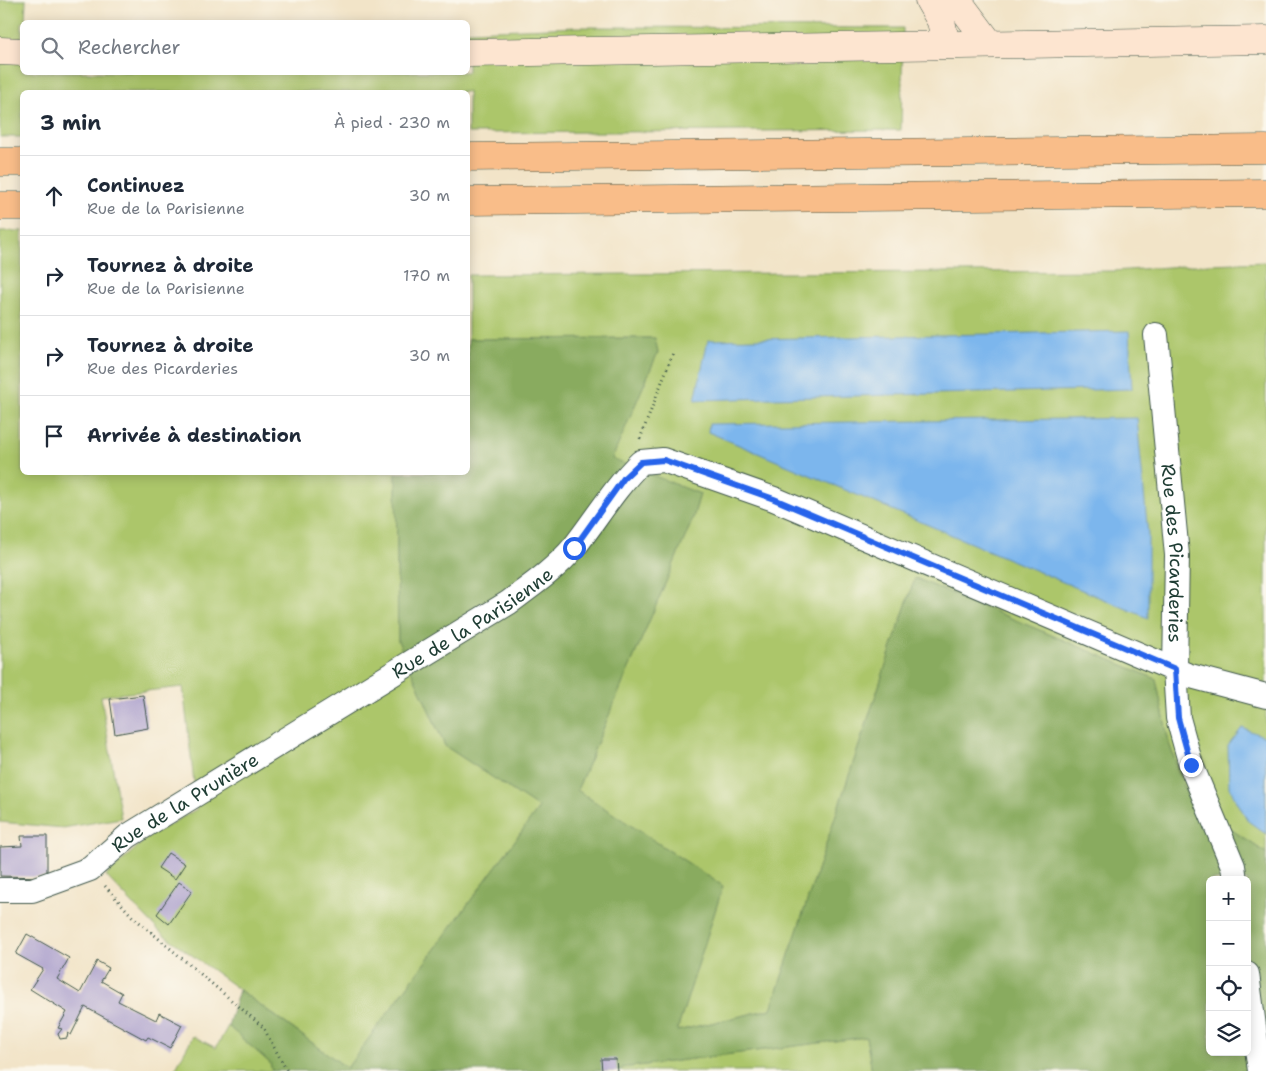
<!DOCTYPE html>
<html lang="fr">
<head>
<meta charset="utf-8">
<style>
  body { margin:0; font-family:"Shantell Sans",sans-serif; background:#f2f2f3; color:#1f2937 }
  .controls { position:absolute; right:15px; bottom:15px; display:grid; overflow:hidden; border-radius:8px; box-shadow:0 2px 12px #0003 }
  .controls button { width:45px; height:45px; display:grid; place-items:center; padding:0; border:0; border-bottom:1px solid #e0e1e3; background:#fff; color:#1f2937; font:25px sans-serif }
  .stop { position:absolute; width:15px; height:15px; margin:-11px; border:4px solid #2563eb; border-radius:50%; background:#fff }
  .stop.end { background:#2563eb; border-color:#fff; box-shadow:0 1px 5px #0008 }
  .list { margin:0; padding:0; list-style:none }
  h2 { display:flex; justify-content:space-between; align-items:center; height:65px; margin:0; padding:0 20px; font-size:21px }
  h2 small { font-size:16px; font-weight:400; color:#747a83 }
  .list li { display:grid; grid-template-columns:32px 1fr auto; gap:15px; align-items:center; box-sizing:border-box; height:80px; padding:0 20px; border-top:1px solid #e0e1e3 }
  .list b { display:block; font-size:19px; white-space:nowrap }
  .list p { margin:0; font-size:16px; white-space:nowrap; color:#747a83 }
  .list em { font-size:16px; font-style:normal; color:#747a83 }
  .icon { flex:none; width:28px; height:28px; fill:none; stroke:currentColor; stroke-width:2; stroke-linecap:round; stroke-linejoin:round }
  .map { position:relative; flex:none; width:1266px; height:1071px; overflow:hidden }
  .search { position:absolute; background:#fff; box-shadow:0 2px 12px #0003; left:20px; top:20px; width:450px; height:55px; display:flex; align-items:center; gap:12px; box-sizing:border-box; padding:0 18px; border-radius:8px; color:#747a83; font-size:19px }
  .panel { position:absolute; background:#fff; box-shadow:0 2px 12px #0003; left:20px; top:90px; width:450px; height:385px; border-radius:8px }
  .map>svg:first-child { display:block }
  .green { fill:#acc66b; stroke:#668250 }
  .forest { fill:#89ab5f; stroke:#54744a; fill-rule:evenodd }
  .water { fill:#7cb6ed; stroke:#4e7a90 }
  .building { fill:#ada2cd }
  .lines { fill:none; stroke-linecap:round; stroke-linejoin:round }
  .street-casing { stroke:#3f564a; stroke-width:26 }
  .secondary-casing { stroke:#3f564a; stroke-width:29 }
  .highway-casing { stroke:#3f564a; stroke-width:29 }
  .path { stroke:#3f564a; stroke-width:3; stroke-dasharray:1 4; stroke-linecap:butt }
  .street { stroke:#fff; stroke-width:24 }
  .secondary { stroke:#fde5d0; stroke-width:28 }
  .highway { stroke:#f9bd89; stroke-width:28 }
  .route { stroke:#2563eb; stroke-width:6 }
  .labels { text-anchor:middle; dominant-baseline:central; stroke-width:5; stroke-linejoin:round; paint-order:stroke }
  .street-label { font-size:19px; fill:#1f3d34; stroke:#fbf7ec }
</style>
</head>
<body>
<div class="map">
<svg width="1266" height="1071" viewBox="0 0 1266 1071">
  <rect width="100%" height="100%" fill="#fbf7ec"/>
  <filter id="ink" filterUnits="userSpaceOnUse"><feTurbulence type="fractalNoise" baseFrequency=".02" numOctaves="2"/><feDisplacementMap in="SourceGraphic" scale="10" xChannelSelector="R" yChannelSelector="G"/><feConvolveMatrix kernelMatrix="1 2 1 2 8 2 1 2 1" color-interpolation-filters="sRGB"/></filter>
  <filter id="wash" filterUnits="userSpaceOnUse"><feTurbulence type="fractalNoise" baseFrequency=".0096" numOctaves="4" result="noise"/><feDisplacementMap in="SourceGraphic" scale="20" xChannelSelector="R" yChannelSelector="G"/><feGaussianBlur stdDeviation="1.12" result="paint"/><feColorMatrix in="noise" values="0 0 0 0 0 0 0 0 0 0 0 0 0 0 0 0 0 1.4 0 .05"/><feComposite in="paint" operator="in"/></filter>
  <g filter="url(#wash)">
    <rect width="100%" height="100%" fill="#f2e4c8"/>
    <g class="green">
      <path d="M0,0H26L25,22H22V72H468V31L577,27L903,28L901,130L468,133V92H22V137H0Z"/>
      <path d="M0,231H22V472L396,473L398,641L445,746L539,808L347,1068L160,932L106,876L148,837L197,809L183,687L101,696L121,818L63,828L0,822Z"/>
      <path d="M1266,262V853L1189,801L1169,743L1156,679L915,578L771,1009L677,1031L723,886L577,790L692,521L700,494L611,460L658,352L654,338L468,339V275L1114,271L1209,264Z"/>
      <path d="M228,1026L270,1063L272,1071H174L193,1036L216,1048Z"/>
      <path d="M866,1037L872,1071H621V1068Z"/>
    </g>
    <path class="forest" d="M655,338L658,352L612,459L700,494L692,521L577,790L723,886L677,1031L771,1009L915,578L1156,679L1169,743L1189,801L1266,853V1071H872L866,1037L622,1068L621,1071H272L270,1063L228,1026L239,990L347,1068L539,808L445,746L398,641L396,473L468,472V339ZM1210,880H1247V1052H1210Z"/>
    <g class="water">
      <path d="M1129,331L1132,389L695,400L708,340Z"/>
      <path d="M1137,418L1148,535V618L708,432L709,424Z"/>
      <path d="M1242,728L1266,737V834L1248,821L1229,787L1228,746Z"/>
    </g>
    <g id="blocks">
      <g class="building">
        <path d="M143,695L148,728L115,734L110,699Z"/>
        <path d="M21,836H47V877L0,876V847L22,846Z"/>
        <path d="M168,853L185,864L175,879L158,868Z"/>
        <path d="M179,882L192,891L169,924L157,914Z"/>
        <path d="M27,934L69,958L57,979L80,993L97,961L109,968L101,981L122,993L118,1001L156,1020L159,1013L182,1025L170,1048L148,1037L146,1040L85,1007L71,1035L68,1033L67,1038L60,1039L58,1034L62,1029L58,1028L67,1012L30,989L43,969L16,954Z"/>
        <path d="M601,1059H616L617,1071H602Z"/>
      </g>
    </g>
  </g>
  <g filter="url(#ink)">
    <use href="#blocks" fill-opacity="0" stroke="#3f564a" stroke-width="1"/>
    <g class="lines">
      <defs>
        <g id="street">
          <path id="s1" d="M1156,335L1177,555L1175,669L1178,718L1191,765L1233,866L1235,880"/>
          <path id="s2" d="M0,890H32L90,869L128,836L508,603C531,586 556,569 575,546C597,518 615,487 641,462L663,460L774,499L1187,675L1266,696"/>
          <path d="M1247,974L1260,1071"/>
        </g>
        <g id="secondary">
          <path d="M929,0L941,21L946,44"/>
          <path d="M957,0L990,44"/>
          <path d="M0,51L22,52"/>
          <path d="M468,53L1266,40"/>
        </g>
        <g id="highway">
          <path d="M468,157L1266,149"/>
          <path d="M0,162H22"/>
          <path d="M468,201L1266,193"/>
          <path d="M0,206H22"/>
        </g>
      </defs>
      <use href="#street" class="street-casing"/>
      <use href="#secondary" class="secondary-casing"/>
      <use href="#highway" class="highway-casing"/>
      <g class="path">
        <path d="M640,439L673,353"/>
        <path d="M105,886L132,916L263,1027L287,1071"/>
      </g>
      <use href="#street" class="street"/>
      <use href="#secondary" class="secondary"/>
      <use href="#highway" class="highway"/>
    </g>
  </g>
  <g class="lines" filter="url(#ink)">
    <path class="route" d="M574,548L624,478L641,462L664,460L774,499L1175,669L1178,718L1191,765"/>
  </g>
  <g class="labels">
    <g class="street-label">
      <text stroke="none"><textPath href="#s1" startOffset="219">Rue des Picarderies</textPath></text>
      <text stroke="none"><textPath href="#s2" startOffset="549">Rue de la Parisienne</textPath></text>
      <text stroke="none"><textPath href="#s2" startOffset="210">Rue de la Prunière</textPath></text>
    </g>
  </g>
</svg>
<div class="controls">
<button>+</button>
<button>−</button>
<button><svg class="icon" aria-label="locate" viewBox="0 0 24 24"><circle cx="12" cy="12" r="6"/><path d="M12 2v4M12 18v4M2 12h4M18 12h4"/></svg></button>
<button><svg class="icon" aria-label="layers" viewBox="0 0 24 24"><path d="M12 4l9 5-9 5-9-5zM3 14l9 5 9-5"/></svg></button>
</div>
<div class="stop" style="left:574px;top:548px"></div>
<div class="stop end" style="left:1191px;top:765px"></div>
<div class="search"><svg class="icon" aria-label="search" viewBox="0 0 24 24"><circle cx="10" cy="10" r="6"/><path d="M15 15l6 6"/></svg>Rechercher</div>
<section class="panel">
<h2>3 min<small>À pied · 230 m</small></h2>
<ul class="list">
<li><svg class="icon" aria-label="ahead" viewBox="0 0 24 24"><path d="M12 20V5M6 11l6-6 6 6"/></svg><div><b>Continuez</b><p>Rue de la Parisienne</p></div><em>30 m</em></li>
<li><svg class="icon" aria-label="right" viewBox="0 0 24 24"><path d="M7 20v-9h11M14 6l5 5-5 5"/></svg><div><b>Tournez à droite</b><p>Rue de la Parisienne</p></div><em>170 m</em></li>
<li><svg class="icon" aria-label="right" viewBox="0 0 24 24"><path d="M7 20v-9h11M14 6l5 5-5 5"/></svg><div><b>Tournez à droite</b><p>Rue des Picarderies</p></div><em>30 m</em></li>
<li><svg class="icon" aria-label="arrive" viewBox="0 0 24 24"><path d="M6 21V4h12l-3 4 3 4H6"/></svg><div><b>Arrivée à destination</b></div></li>
</ul>
</section>
</div>
</body>
</html>
